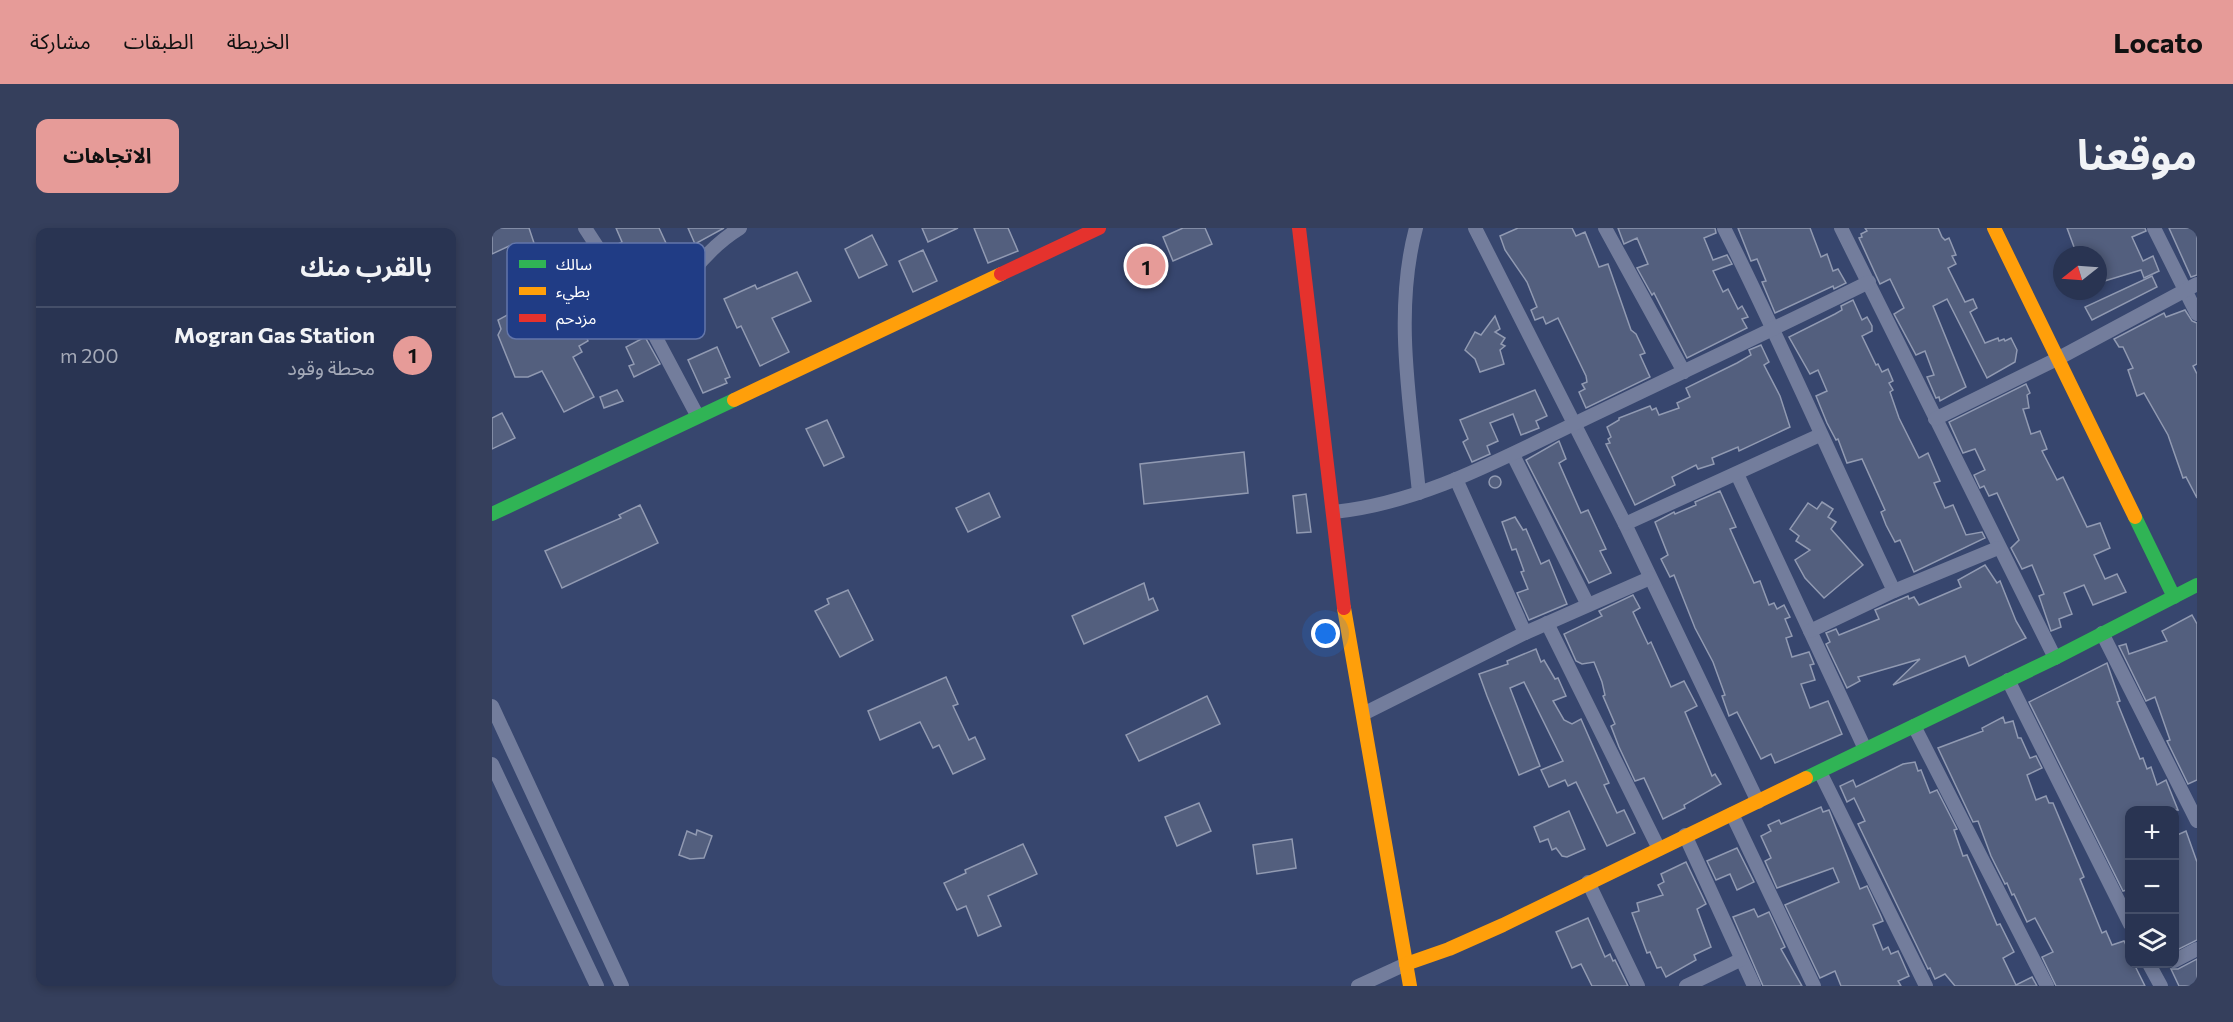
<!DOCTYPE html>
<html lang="ar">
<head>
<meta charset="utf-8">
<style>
  body { margin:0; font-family:Commissioner,"Noto Sans Arabic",sans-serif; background:#353f5c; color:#f1f3f6; direction:rtl }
  .controls { position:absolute; right:18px; bottom:18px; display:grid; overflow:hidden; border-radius:12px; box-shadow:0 3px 9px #0003 }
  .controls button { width:54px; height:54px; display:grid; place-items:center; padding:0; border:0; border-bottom:2px solid #454f69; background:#293452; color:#f1f3f6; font:30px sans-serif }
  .compass { position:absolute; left:1561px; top:18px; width:54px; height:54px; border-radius:50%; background:#293452; box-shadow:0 3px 9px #0003; rotate:253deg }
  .you { position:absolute; left:834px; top:406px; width:21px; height:21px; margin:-15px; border:4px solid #fff; border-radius:50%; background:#1a73e8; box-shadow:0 0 0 9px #1a73e833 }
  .badge { display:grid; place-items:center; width:39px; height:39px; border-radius:50%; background:#e69b98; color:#111; font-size:20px; font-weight:700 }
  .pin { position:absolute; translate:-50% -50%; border:3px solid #fff; box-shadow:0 2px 6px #0006 }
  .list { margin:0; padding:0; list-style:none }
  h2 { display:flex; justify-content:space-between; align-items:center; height:78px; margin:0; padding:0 24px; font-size:26px }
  h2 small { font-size:20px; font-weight:400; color:#a5aab8 }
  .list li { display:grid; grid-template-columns:39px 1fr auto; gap:18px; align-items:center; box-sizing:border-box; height:96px; padding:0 24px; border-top:2px solid #454f69 }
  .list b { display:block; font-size:22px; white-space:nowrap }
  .list p { margin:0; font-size:20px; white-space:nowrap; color:#a5aab8 }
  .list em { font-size:20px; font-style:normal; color:#a5aab8 }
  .icon { flex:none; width:33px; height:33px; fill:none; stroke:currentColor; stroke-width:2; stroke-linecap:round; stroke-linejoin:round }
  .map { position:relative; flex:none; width:1705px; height:758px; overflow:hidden; direction:ltr; border-radius:12px }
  header { display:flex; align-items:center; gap:36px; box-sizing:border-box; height:84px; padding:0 30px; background:#e69b98; color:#111 }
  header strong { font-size:28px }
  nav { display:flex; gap:33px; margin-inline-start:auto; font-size:21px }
  .intro { display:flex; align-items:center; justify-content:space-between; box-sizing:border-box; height:144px; padding:0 36px }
  h1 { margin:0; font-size:42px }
  .button { padding:15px 27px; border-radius:12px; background:#e69b98; color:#111; font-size:21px; font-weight:700 }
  main { display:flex; gap:36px; padding:0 36px }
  aside { flex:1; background:#293452; border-radius:12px; box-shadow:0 3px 9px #0003 }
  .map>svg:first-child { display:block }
  .building { fill:#535f7e; stroke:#919ab2; stroke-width:1.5 }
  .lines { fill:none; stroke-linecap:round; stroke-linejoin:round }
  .street { stroke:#737d9c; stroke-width:14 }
  .fast { stroke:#30b455; stroke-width:14 }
  .slow { stroke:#ff9f0a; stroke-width:14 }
  .jam { stroke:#e5322d; stroke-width:14 }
  .key { fill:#203c85; stroke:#6376aa; stroke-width:1.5 }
  .key-label { font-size:16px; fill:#fff }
</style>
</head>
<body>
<header>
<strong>Locato</strong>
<nav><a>الخريطة</a><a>الطبقات</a><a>مشاركة</a></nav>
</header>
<div class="intro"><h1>موقعنا</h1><a class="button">الاتجاهات</a></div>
<main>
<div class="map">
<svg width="1705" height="758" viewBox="0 0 1705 758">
  <rect width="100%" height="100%" fill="#37466e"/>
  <g class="building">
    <path d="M0,0H37L45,24L22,31L17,18L0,26Z"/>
    <path d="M124,0H167L179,26L142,44L126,16L130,14Z"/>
    <path d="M196,0H232L203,16Z"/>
    <path d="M430,0H466L436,14Z"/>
    <path d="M482,0H516L526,23L496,35Z"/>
    <path d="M691,0H713L720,16L681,33L671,9Z"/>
    <path d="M1026,0H1080L1084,8L1093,4L1107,39L1116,36L1139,102L1144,106L1153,125L1148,127L1158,149L1094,180L1087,164L1093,161L1090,156L1095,154L1094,148L1066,90L1054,96L1051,89L1043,92L1039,82L1045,79L1035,54L1013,22L1008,8Z"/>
    <path d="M1126,0H1223L1224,5L1212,10L1221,32L1235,27L1240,36L1221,43L1231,64L1236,61L1246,81L1250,78L1256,89L1250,91L1255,100L1195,130L1162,65L1160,67L1145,40L1156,36L1145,10L1132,16Z"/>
    <path d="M1246,0H1318L1329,29L1335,26L1341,43L1346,41L1354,55L1342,61L1341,58L1283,85L1270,54L1274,53L1265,31L1259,33Z"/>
    <path d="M1373,0H1446L1450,9L1453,12L1457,10L1464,27L1460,28L1464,36L1456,40L1473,74L1481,71L1485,80L1478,84L1493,115L1506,110L1507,113L1512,111L1513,113L1519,110L1525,122L1523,134L1495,150L1455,71L1441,78L1474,159L1448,173L1447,169L1444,170L1435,149L1442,147L1433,123L1424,127L1402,86L1412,80L1398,51L1388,56L1367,10L1370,9L1369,6L1375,3Z"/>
    <path d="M1575,0H1653L1654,3L1640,9L1651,33L1661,28L1667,43L1652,50L1649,42L1606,55V27H1585Z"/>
    <path d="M1677,0H1705V47L1699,49Z"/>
    <path d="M380,7L395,37L367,50L353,21Z"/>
    <path d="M431,22L445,53L421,64L407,33Z"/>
    <path d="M305,44L319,73L280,90L297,124L268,138L249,98L245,100L232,71L263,57L265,61Z"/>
    <path d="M1660,48L1665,59L1600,92L1593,79Z"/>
    <path d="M56,65L58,70L70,65L84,91L87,89L96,113L87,118L90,124L81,129L102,169L72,184L50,143L36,149H23L6,107L9,101L6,92Z"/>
    <path d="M1361,72L1370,92L1375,89L1380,98V103L1370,108L1384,137L1386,136L1390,144L1396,141L1401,153L1397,155L1401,162L1398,164L1407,190L1427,230L1436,225L1448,253L1442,255L1453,280L1461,277L1474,307L1490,304L1493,310L1422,344L1408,312L1403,314L1394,297L1389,284L1393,282L1370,231L1355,235L1346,211L1344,212L1335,195L1324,168L1335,163L1326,142L1318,146L1297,109L1343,86L1350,82L1349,78Z"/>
    <path d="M1693,82L1700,93L1705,95V136L1701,138L1705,146V270L1694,249L1691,250L1676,207L1652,165L1645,168L1636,142L1641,140L1631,119H1627L1622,111L1672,85L1674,89Z"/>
    <path d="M1003,88L1008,101L1003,104L1013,110L1009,116L1013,118L1008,122L1012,136L988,144L983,131L973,122L983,104L989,107Z"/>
    <path d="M153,109L168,136L142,149L137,138L142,136L134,119Z"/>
    <path d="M1269,117L1277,134L1272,137L1288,168L1298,199L1247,223L1246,219L1220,230L1222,236L1206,241L1204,237L1180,249L1183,257L1143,277L1114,216L1118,215L1116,211L1119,209L1115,199L1127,192V190L1158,178L1160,182L1164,180L1167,187L1187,180L1185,175L1198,169L1194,160L1245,135L1259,127L1257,122Z"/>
    <path d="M225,119L238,149L233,151L235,155L211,165L196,132Z"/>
    <path d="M1534,156L1538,165L1535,167L1537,180L1531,181L1539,206L1548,203L1555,221L1550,223L1565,252L1571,249L1595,299L1608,295L1618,320L1602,327L1613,351L1625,346L1634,364L1601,377L1592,357L1572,365L1580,386L1567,391L1569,399L1559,403L1547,368L1552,366L1540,337L1530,341L1519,320L1527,312L1505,265L1497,268L1492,258L1488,260L1482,247L1493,242L1483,221L1471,225L1457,194Z"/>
    <path d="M125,162L131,173L112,180L108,169Z"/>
    <path d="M1043,162L1055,188L1044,193L1047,200L1029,207L1021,186L998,195L1006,213L995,218L998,226L980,234L971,214L976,211L968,192Z"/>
    <path d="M10,185L23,210L0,221V190Z"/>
    <path d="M335,192L352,229L332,238L314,201Z"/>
    <path d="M1067,213L1074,231L1067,235L1089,285L1096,282L1114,321L1108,323L1119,345L1097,355L1034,232Z"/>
    <path d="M752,224L756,265L652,276L648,236Z"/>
    <circle cx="1003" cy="254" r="6"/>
    <path d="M1228,263L1244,299L1238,301L1262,355L1268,353L1277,377L1282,375L1285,381L1292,377L1298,389L1293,391L1300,408L1294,410L1300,429L1317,424L1322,436L1318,437L1323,452L1309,456L1318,480L1336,473L1350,506L1283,535L1279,526L1269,531L1245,484L1237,488L1230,468L1233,467L1221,434L1203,400L1182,347L1178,349L1169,331L1176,327L1163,294L1182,284L1183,286L1204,277L1203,274Z"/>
    <path d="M497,265L508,289L476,304L464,280Z"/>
    <path d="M814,266L819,304L805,305L801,268Z"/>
    <path d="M1330,274L1341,281L1336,289L1344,294L1339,301L1371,337L1332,370L1313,350L1303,332L1318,322L1304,313L1307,308L1298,301L1316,275L1325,281Z"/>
    <path d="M148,277L166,315L70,360L53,323L129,290L127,287Z"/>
    <path d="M1023,289L1031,302L1034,301L1049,336L1057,332L1075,376L1037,392L1025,365L1036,361L1029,344L1032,343L1024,321L1020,322L1010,294Z"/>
    <path d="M1493,337L1505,355L1508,353L1524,393L1534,410L1477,438L1473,428L1401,457L1428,431L1366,449L1368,453L1355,460L1334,416L1338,414L1334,405L1344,401L1347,407L1387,391L1383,382L1416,368L1417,371L1422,369L1427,377L1469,359L1466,352Z"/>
    <path d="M652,355L657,372L661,370L666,382L592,416L580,388Z"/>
    <path d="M356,362L381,412L348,429L323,383L337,376L335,371Z"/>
    <path d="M1141,367L1148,380L1141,384L1156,416L1159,414L1179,459L1192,453L1205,478L1193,484L1220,548L1223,546L1229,556L1192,577L1193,580L1171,591L1152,550L1143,553L1127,519L1119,498L1123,496L1111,468L1113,467L1110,454L1102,434L1090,436L1084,433L1072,406L1110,388L1107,383Z"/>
    <path d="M1700,387L1705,396V552L1696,556L1675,513L1678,512L1663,469L1654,473L1627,418L1634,416L1637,426L1675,413L1670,403Z"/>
    <path d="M1044,421L1049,434L1052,432L1063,451L1066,450L1074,468L1061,473L1072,492L1080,496L1089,491L1117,555L1112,557L1125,585L1132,582L1143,605L1115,618L1084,554L1076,558L1073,552L1057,559L1049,542L1071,533L1032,454L1018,460L1048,538L1027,547L995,468L987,446L1016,436L1015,433Z"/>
    <path d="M1615,435L1628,473L1625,474L1648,531L1651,530L1655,541L1659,539L1665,557L1674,552L1686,582H1638V661L1631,663L1537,474Z"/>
    <path d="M454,449L466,476L461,478L477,512L483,509L493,531L461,546L447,517L441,520L428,494L388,512L376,483Z"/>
    <path d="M715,468L728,496L647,533L634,507Z"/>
    <path d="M1511,489L1513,495L1521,493L1526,510H1529L1538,530L1544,528L1550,540L1535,547L1544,572L1554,568L1557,575H1561L1592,649L1588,651L1610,705L1614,703L1620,717L1632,713L1638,725V735L1642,736L1653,758H1564L1550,729L1561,724L1543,690L1535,694L1522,666L1520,667L1515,655L1513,656L1499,628L1486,593L1481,594L1446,520L1491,503L1490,500Z"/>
    <path d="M1423,534L1426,543L1429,542L1438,565L1445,562L1465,601L1462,602L1471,628L1475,627L1505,697L1508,696L1522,724L1511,730L1524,757L1540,749L1545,758H1463L1453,746L1443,751L1438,740L1436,741L1366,596L1373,593L1362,570L1355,574L1348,558L1361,552L1364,559L1411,536Z"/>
    <path d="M707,575L719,603L685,618L673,589Z"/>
    <path d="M1329,579L1331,584L1337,582L1368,661L1375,658L1388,686L1391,693L1381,697L1391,722L1396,719L1399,726L1406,723L1417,748L1406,753L1409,758H1349L1343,743L1328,750L1293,677L1347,654L1341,640L1285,660L1273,633L1279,630L1269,608L1279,603L1276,597L1287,592L1289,596Z"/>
    <path d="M1077,583L1093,621L1075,629L1070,628L1064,620L1060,622L1056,611L1048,614L1042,599Z"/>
    <path d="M205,602L220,608L212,630L198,631L187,627L195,603L204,607Z"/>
    <path d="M1694,603L1705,634V712L1683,723V608Z"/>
    <path d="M800,611L804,640L765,646L761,617Z"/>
    <path d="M531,616L545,646L496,668L509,698L486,708L474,678L465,682L452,655L474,645L473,642Z"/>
    <path d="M1245,620L1262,654L1245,662L1238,646L1224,652L1215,633Z"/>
    <path d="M1194,634L1214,676L1205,681L1219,719L1202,727L1204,732L1174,749L1169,739L1165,740L1158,724L1155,725L1140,685L1147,683L1145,675L1171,667L1166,657L1172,654L1169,646Z"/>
    <path d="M1262,681L1266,689L1277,684L1293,719L1289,721L1310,758H1271L1241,689Z"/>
    <path d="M1096,690L1113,729L1118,726L1121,733L1123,732L1136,758H1100L1089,736L1080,740L1064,704Z"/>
    <path d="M1705,731V758H1687L1679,741H1686Z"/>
  </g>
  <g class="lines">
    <g class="street">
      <path d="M93,0L162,106L205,187"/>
      <path d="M924,0C901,85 919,179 927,265"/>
      <path d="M983,0L1133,296L1266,574"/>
      <path d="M1113,0L1192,144"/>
      <path d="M1232,0C1292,120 1345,243 1402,363"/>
      <path d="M1349,0L1563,430"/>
      <path d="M1662,0L1705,86"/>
      <path d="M162,106C186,64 206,26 248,0"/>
      <path d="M1443,191L1567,130L1705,56"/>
      <path d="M1021,227L1096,377"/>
      <path d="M1245,246L1373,521"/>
      <path d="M964,251L1033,405"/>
      <path d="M842,284C929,275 1007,232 1084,195C1182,148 1280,102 1377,54"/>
      <path d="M1133,296L1328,207"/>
      <path d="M1055,395L1167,621"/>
      <path d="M1318,403L1402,363L1506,320"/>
      <path d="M1610,405L1705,593"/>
      <path d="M1516,452L1638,696"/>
      <path d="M0,478L130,758"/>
      <path d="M871,486L1033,405L1158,350"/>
      <path d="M1422,498L1555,758"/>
      <path d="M0,536L105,758"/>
      <path d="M1328,544L1434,758"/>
      <path d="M1240,586L1322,758"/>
      <path d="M1193,607L1262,758"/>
      <path d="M1096,654L1146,758"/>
      <path d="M1682,733L1705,721"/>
      <path d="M1657,736L1669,758"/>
      <path d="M866,758L914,736"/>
      <path d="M1194,758L1248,732"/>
    </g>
    <g class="fast">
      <path d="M0,286L242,172"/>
      <path d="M1643,289L1682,369"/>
      <path d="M1314,550L1563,430L1705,357"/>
    </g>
    <g class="slow">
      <path d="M1502,0L1643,289"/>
      <path d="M242,172L509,46"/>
      <path d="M852,380L918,758"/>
      <path d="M914,736L957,721L1011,697L1314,550"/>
    </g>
    <g class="jam">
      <path d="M807,0L852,380"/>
      <path d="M509,46L607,0"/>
    </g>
  </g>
  <rect x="15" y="15" width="198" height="96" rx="9" class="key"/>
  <rect x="27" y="32" width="27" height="8" fill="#30b455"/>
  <rect x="27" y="59" width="27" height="8" fill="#ff9f0a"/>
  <rect x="27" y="86" width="27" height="8" fill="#e5322d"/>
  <g class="key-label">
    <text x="64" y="42">سالك</text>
    <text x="64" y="69">بطيء</text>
    <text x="64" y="96">مزدحم</text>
  </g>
</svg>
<div class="controls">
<button>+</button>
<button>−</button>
<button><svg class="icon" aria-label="layers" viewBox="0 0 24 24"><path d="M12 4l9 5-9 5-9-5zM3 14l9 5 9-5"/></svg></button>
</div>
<svg class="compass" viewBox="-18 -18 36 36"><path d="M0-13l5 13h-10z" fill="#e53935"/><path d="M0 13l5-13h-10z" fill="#a5aab8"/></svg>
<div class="you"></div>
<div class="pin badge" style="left:654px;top:38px">1</div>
</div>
<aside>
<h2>بالقرب منك<small></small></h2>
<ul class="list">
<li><span class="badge">1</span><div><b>Mogran Gas Station</b><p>محطة وقود</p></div><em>200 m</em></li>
</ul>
</aside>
</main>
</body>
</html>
